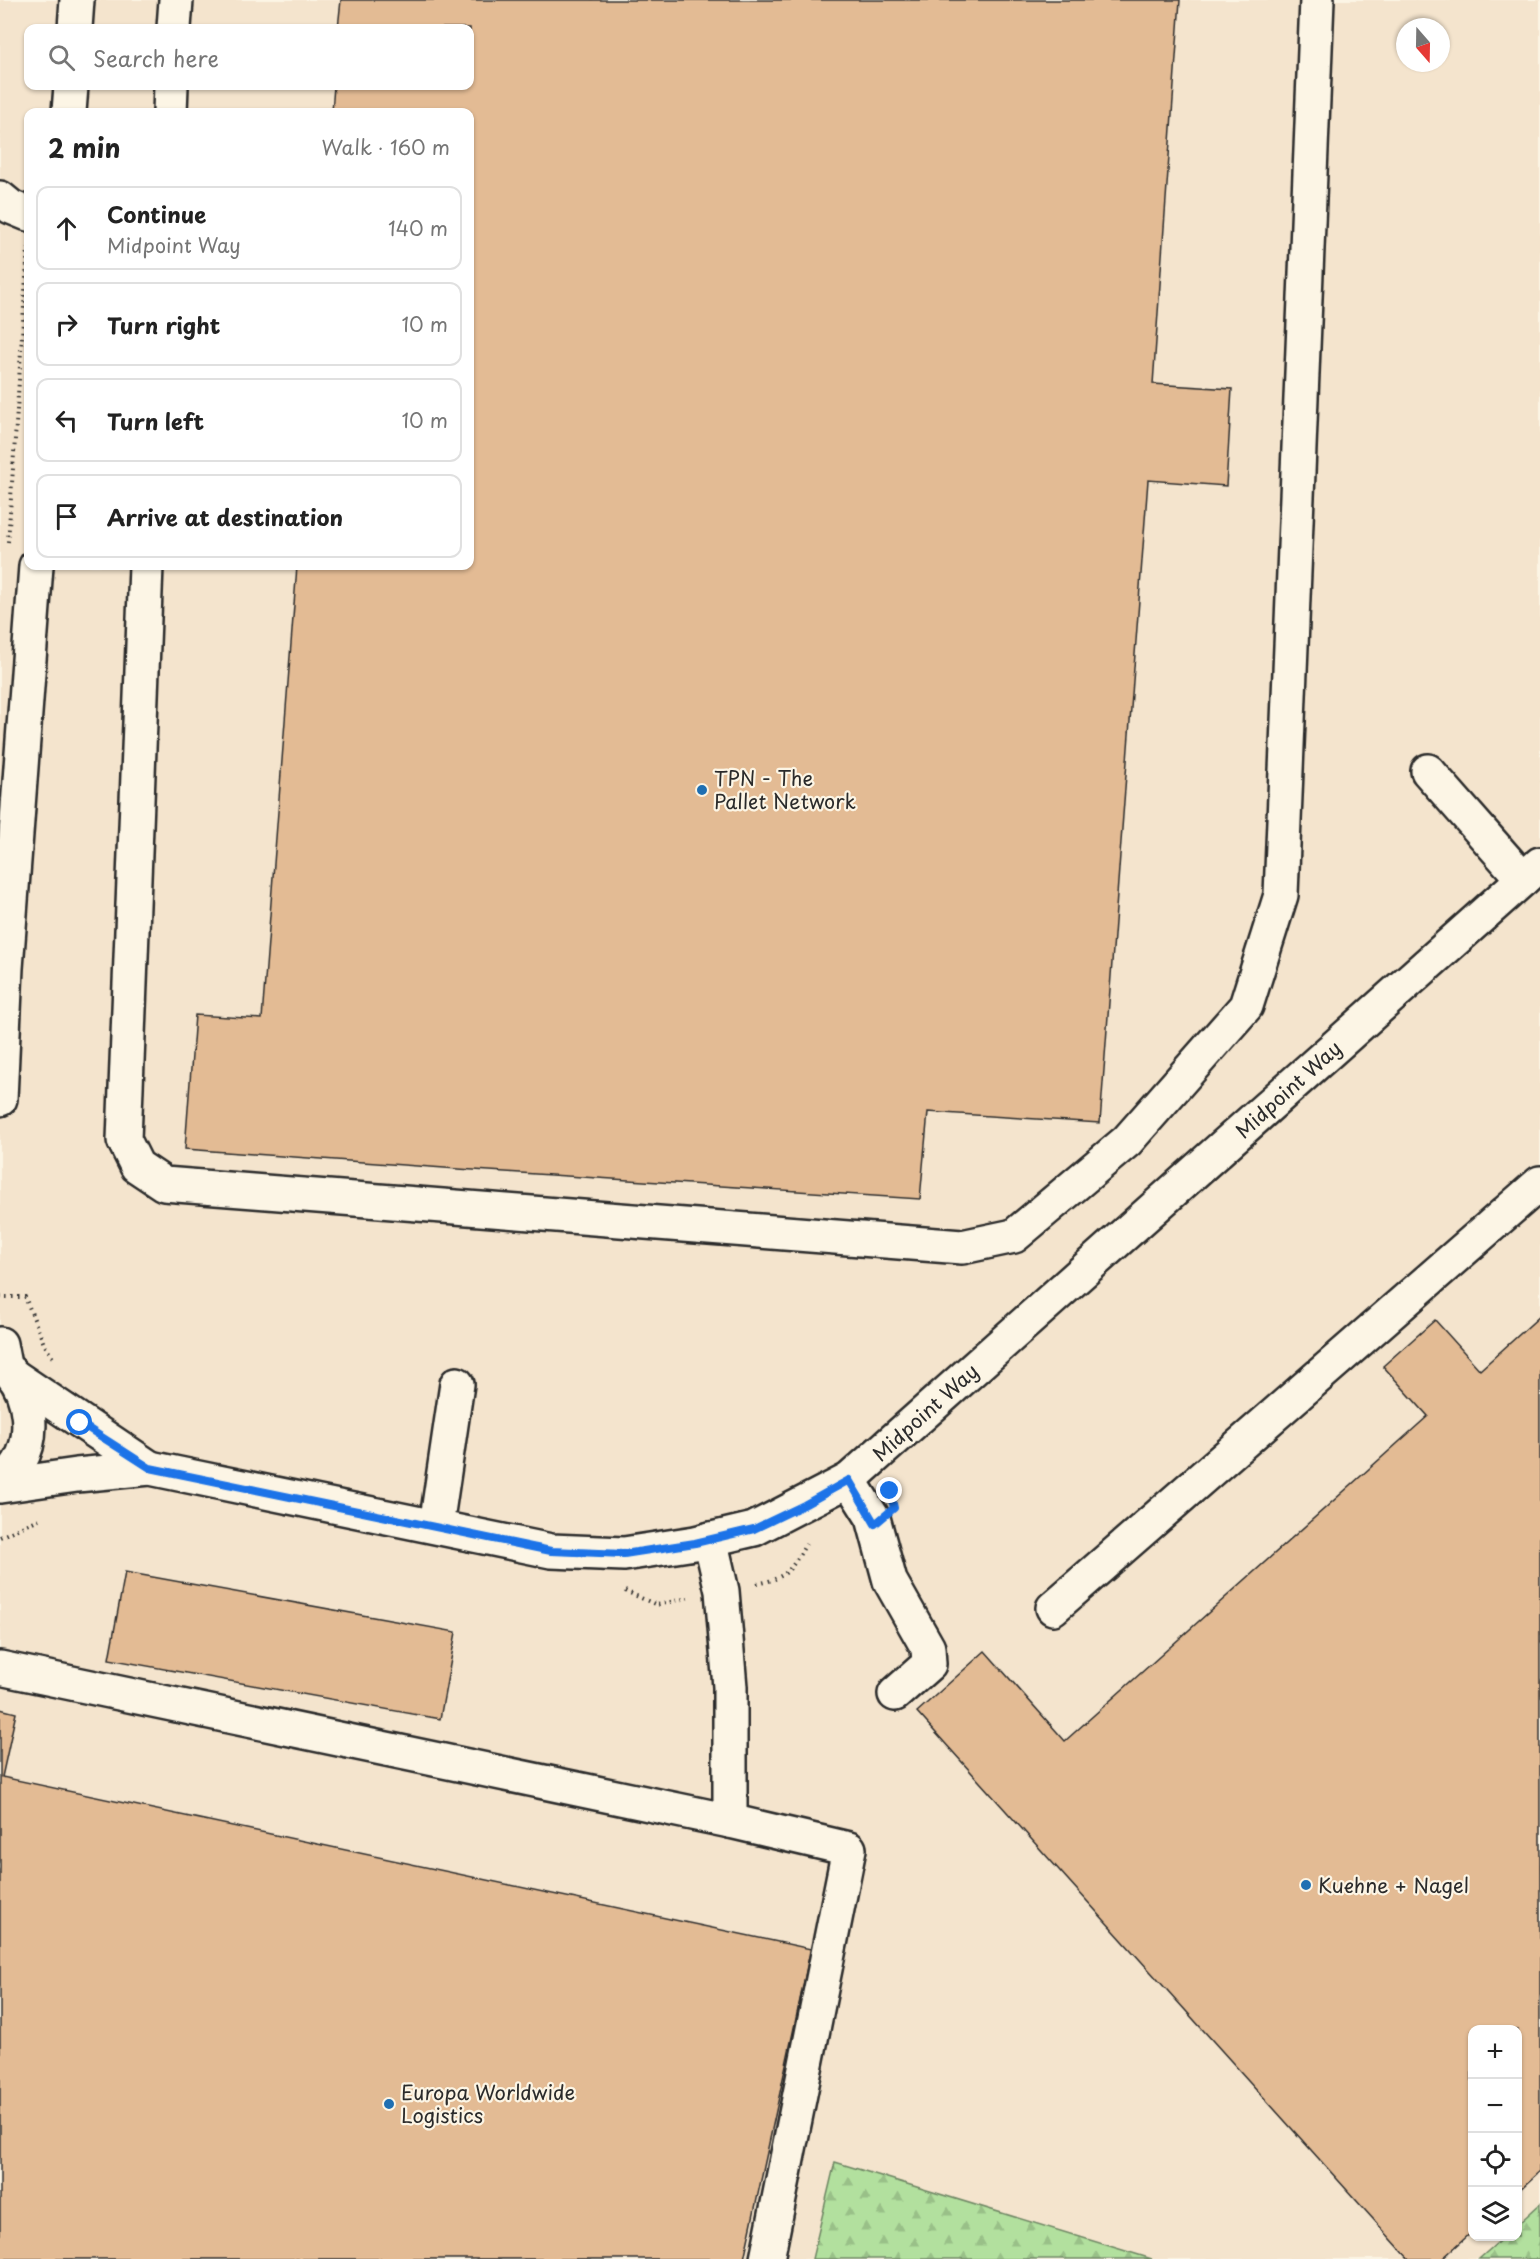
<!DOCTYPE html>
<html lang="en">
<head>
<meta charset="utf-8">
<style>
  body { margin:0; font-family:"Playpen Sans",sans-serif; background:#f2f2f2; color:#222 }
  .controls { position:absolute; right:18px; bottom:18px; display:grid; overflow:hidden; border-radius:12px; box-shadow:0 2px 4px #0004 }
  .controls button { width:54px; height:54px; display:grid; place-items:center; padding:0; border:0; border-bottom:2px solid #e0e0e0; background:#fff; color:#222; font:30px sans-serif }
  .compass { position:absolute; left:1396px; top:18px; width:54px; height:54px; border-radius:50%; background:#fff; box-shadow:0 2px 4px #0004; rotate:160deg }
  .stop { position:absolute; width:18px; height:18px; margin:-14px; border:4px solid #1a73e8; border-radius:50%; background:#fff }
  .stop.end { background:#1a73e8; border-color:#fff; box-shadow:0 2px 6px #0008 }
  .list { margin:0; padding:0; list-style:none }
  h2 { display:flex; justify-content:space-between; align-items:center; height:78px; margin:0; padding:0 24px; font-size:26px }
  h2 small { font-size:20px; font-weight:400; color:#767676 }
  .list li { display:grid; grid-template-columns:39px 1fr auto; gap:18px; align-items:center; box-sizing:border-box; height:84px; margin:0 12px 12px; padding:0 12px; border:2px solid #e0e0e0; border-radius:12px }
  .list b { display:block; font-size:22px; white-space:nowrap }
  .list p { margin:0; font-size:20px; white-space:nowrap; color:#767676 }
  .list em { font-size:20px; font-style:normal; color:#767676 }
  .icon { flex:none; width:33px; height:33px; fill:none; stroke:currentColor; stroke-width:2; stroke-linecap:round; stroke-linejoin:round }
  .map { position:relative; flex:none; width:1540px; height:2259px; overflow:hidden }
  .search { position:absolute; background:#fff; box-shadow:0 2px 4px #0004; left:24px; top:24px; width:450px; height:66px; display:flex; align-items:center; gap:15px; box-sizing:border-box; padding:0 21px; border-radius:12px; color:#767676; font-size:22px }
  .panel { position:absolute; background:#fff; box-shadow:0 2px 4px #0004; left:24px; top:108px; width:450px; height:462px; border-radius:12px }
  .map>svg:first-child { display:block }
  .built { fill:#f4e4cd; fill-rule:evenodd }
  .forest { fill:url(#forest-firs); stroke:#6e8664; stroke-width:1.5 }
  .building { fill:#e3bb94; stroke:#2b2b2b; stroke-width:1.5 }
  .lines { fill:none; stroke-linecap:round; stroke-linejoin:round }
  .minor-casing { stroke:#2b2b2b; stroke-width:38 }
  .path { stroke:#2b2b2b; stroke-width:4; stroke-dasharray:1.5 4.5; stroke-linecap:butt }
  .minor { stroke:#fcf5e5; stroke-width:33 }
  .route { stroke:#1a73e8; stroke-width:8 }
  .poi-dot { fill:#1f6fb2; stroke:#fcf5e5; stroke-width:2 }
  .labels { text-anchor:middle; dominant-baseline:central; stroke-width:4.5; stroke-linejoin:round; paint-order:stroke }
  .poi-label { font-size:20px; fill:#2b2b2b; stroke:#fcf5e5; text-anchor:start }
  .street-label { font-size:20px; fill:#2b2b2b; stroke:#fcf5e5 }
</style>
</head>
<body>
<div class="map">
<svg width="1540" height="2259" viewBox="0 0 1540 2259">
  <defs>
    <pattern id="forest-firs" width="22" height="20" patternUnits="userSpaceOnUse" patternTransform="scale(1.5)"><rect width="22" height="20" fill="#b2e09e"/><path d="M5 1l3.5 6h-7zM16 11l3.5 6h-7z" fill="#99c088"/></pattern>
  </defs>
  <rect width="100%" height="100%" fill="#fcf5e5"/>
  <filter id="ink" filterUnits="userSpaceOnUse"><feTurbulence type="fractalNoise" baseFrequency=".0167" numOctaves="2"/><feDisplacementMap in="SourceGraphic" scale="12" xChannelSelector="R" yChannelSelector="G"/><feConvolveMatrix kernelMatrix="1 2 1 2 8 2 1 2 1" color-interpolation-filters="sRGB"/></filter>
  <g filter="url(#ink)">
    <path class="built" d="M0,0H1540V2204L1518,2224V2030H1472V2236L1504,2237L1479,2259H1152L836,2163L812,2259H0ZM1405,27H1441V63H1405ZM28,28H470V86H28ZM28,112H470V566H28Z"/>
    <g class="forest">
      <path d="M835,2162L1152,2259H812Z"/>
      <path d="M1540,2204V2259H1479L1504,2237L1518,2236V2224Z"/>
    </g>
    <g class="building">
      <path d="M341,0H1180L1153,384L1232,389L1226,486L1148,480L1100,1123L928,1112L920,1199L458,1169L185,1149L195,1015L262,1019L297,566H470V112H332L334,86H470V28H338Z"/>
      <path d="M1540,1316V2171L1518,2191V2030H1472V2232L1442,2259H1409L917,1712L985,1651L1065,1741L1428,1416L1383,1366L1435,1320L1480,1370Z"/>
      <path d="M125,1572L456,1632L440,1719L109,1659Z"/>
      <path d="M0,1709L16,1713L2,1777L811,1949L744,2259H0Z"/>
    </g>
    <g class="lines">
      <defs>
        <g id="minor">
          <path d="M75,28L77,0"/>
          <path d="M174,28L176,0"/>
          <path d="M69,112L71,86"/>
          <path d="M170,112L171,86"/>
          <path d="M0,198L11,207L28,214"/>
          <path d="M146,566L124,1140L137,1166L164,1184L962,1247L1014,1236L1127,1141L1246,1006L1281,895L1317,0"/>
          <path d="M1428,771L1523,879"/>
          <path d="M0,1099L6,968L36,566"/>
          <path d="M0,1344L4,1365"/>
          <path d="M15,1377L150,1468"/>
          <path d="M849,1480L873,1518L890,1581L928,1648L929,1664L895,1694"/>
          <path d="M0,1484C6,1478 14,1471 19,1463C35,1437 31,1396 11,1373"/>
          <path d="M0,1486L77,1475L150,1468L551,1551L624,1554L695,1543L754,1529L849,1480L1540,864"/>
          <path d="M436,1526L457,1384"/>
          <path d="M710,1539L722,1591L730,1687V1821"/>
          <path d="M1053,1608L1540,1183"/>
          <path d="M0,1668L730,1821L849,1849L767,2259"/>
        </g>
      </defs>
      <use href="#minor" class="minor-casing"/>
      <g class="path">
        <path d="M8,542L28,248"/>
        <path d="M0,1297H25L44,1344L53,1358"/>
        <path d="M0,1537L39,1519"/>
        <path d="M757,1584C789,1577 790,1570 806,1544"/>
        <path d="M625,1591L657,1605L688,1598"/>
      </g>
      <use href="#minor" class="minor"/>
    </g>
  </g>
  <g class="lines" filter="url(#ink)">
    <path class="route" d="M80,1423L150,1468L551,1551L624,1554L695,1543L754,1529L804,1505L849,1480L875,1524L894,1508L890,1491"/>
  </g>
  <g class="poi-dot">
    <circle cx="702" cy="790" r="6"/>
    <circle cx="1306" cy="1885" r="6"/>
    <circle cx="389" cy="2104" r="6"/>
  </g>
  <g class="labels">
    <g class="poi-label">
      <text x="714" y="778">TPN - The<tspan x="714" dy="23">Pallet Network</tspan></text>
      <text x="1318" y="1885">Kuehne + Nagel</text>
      <text x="401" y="2092">Europa Worldwide<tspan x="401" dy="23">Logistics</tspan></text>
    </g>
    <g class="street-label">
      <text transform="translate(1288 1089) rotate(-42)">Midpoint Way</text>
      <text transform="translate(925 1412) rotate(-42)">Midpoint Way</text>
    </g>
  </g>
</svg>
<div class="controls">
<button>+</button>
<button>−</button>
<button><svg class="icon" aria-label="locate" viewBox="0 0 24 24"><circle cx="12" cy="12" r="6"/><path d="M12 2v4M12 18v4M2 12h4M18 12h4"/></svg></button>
<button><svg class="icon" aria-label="layers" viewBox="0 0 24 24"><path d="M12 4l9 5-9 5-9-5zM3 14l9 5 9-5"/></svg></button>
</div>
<svg class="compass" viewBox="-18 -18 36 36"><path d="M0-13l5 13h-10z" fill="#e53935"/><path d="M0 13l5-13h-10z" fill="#767676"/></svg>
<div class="stop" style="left:80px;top:1423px"></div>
<div class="stop end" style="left:890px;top:1491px"></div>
<div class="search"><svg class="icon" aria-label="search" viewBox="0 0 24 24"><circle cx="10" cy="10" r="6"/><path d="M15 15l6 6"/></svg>Search here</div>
<section class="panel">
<h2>2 min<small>Walk · 160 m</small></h2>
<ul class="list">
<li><svg class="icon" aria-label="ahead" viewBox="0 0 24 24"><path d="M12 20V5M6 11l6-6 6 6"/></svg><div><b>Continue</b><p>Midpoint Way</p></div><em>140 m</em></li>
<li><svg class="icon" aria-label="right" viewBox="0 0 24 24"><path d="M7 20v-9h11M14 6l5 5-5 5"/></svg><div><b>Turn right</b></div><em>10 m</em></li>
<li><svg class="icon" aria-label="left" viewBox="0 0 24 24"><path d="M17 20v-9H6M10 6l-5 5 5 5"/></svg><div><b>Turn left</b></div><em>10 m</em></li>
<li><svg class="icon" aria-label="arrive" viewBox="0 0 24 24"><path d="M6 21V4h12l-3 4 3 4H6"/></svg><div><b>Arrive at destination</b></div></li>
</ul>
</section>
</div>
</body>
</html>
